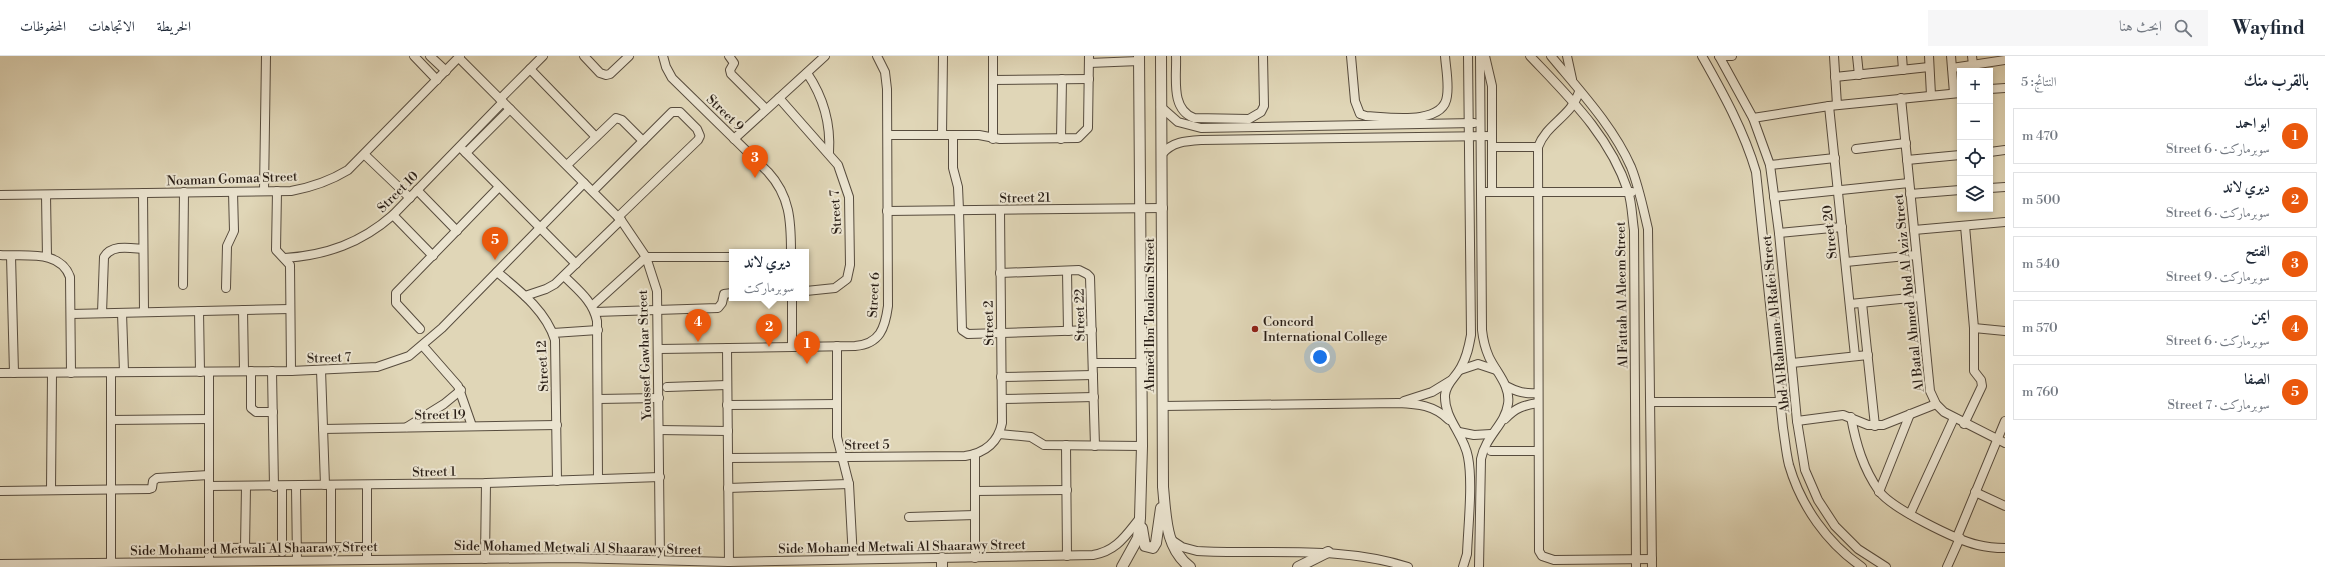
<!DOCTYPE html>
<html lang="ar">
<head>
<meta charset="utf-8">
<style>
  body { margin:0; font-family:"Libre Bodoni",Amiri,serif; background:#f6f6f7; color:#1f2937; direction:rtl }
  .controls { position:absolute; right:12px; top:12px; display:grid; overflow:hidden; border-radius:0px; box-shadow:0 2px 6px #0003 }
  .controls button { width:36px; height:36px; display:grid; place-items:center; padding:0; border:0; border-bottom:1px solid #e0e1e3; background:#fff; color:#1f2937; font:20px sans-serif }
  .you { position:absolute; left:1320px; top:301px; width:14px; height:14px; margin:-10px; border:3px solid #fff; border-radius:50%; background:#1a73e8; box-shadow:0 0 0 6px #1a73e833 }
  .badge { display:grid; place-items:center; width:26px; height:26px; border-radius:50%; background:#ea580c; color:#fff; font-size:13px; font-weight:700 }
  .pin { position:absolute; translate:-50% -33px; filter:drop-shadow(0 1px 2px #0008) }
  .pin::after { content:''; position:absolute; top:21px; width:14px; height:12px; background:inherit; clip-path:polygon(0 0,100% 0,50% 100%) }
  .popup { position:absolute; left:729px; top:193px; width:80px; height:52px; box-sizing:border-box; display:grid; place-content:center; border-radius:0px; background:#fff; filter:drop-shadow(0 1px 3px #0005); font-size:13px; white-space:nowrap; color:#747a83 }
  .popup b { font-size:15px; color:#1f2937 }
  .popup::after { content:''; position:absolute; left:50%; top:100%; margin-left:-8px; border:8px solid transparent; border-top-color:#fff }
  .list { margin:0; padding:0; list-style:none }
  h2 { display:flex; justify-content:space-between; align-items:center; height:52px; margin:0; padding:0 16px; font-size:17px }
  h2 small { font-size:13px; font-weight:400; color:#747a83 }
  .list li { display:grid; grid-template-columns:26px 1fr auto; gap:12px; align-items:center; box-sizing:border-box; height:56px; margin:0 8px 8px; padding:0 8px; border:1px solid #e0e1e3; border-radius:0px }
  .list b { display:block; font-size:15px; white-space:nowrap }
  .list p { margin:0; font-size:13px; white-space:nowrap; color:#747a83 }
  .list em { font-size:13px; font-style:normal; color:#747a83 }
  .icon { flex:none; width:22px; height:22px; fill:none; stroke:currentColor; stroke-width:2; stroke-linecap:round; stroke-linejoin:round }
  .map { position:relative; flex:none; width:2005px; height:511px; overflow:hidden; direction:ltr }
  header { display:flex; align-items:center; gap:24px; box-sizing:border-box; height:56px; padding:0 20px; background:#fff; border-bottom:1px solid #e0e1e3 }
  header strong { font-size:19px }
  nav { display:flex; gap:22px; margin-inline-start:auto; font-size:14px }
  .search { width:280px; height:36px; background:#f6f6f7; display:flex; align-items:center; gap:10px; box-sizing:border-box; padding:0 14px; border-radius:0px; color:#747a83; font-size:15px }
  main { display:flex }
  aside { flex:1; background:#fff }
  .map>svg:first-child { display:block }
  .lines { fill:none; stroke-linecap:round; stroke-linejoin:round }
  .minor-casing { stroke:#574c3e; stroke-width:10 }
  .tertiary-casing { stroke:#574c3e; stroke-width:12 }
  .minor { stroke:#ebe4d0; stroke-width:8 }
  .tertiary { stroke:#ebe4d0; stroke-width:10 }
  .poi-dot { fill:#8f2418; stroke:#ebe4d0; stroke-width:1.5 }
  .labels { text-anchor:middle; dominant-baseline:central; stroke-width:4; stroke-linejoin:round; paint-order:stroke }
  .street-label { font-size:13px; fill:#291e16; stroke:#ebe4d0 }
  .poi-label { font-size:13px; fill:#291e16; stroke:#ebe4d0; text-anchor:start }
</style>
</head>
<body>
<header>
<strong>Wayfind</strong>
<div class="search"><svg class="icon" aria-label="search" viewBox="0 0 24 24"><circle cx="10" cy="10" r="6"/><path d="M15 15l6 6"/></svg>ابحث هنا</div>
<nav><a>الخريطة</a><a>الاتجاهات</a><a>المحفوظات</a></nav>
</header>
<main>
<aside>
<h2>بالقرب منك<small>النتائج: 5</small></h2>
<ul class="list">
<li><span class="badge">1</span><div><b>ابو احمد</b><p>سوبرماركت · Street 6</p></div><em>470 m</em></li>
<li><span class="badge">2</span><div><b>ديري لاند</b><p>سوبرماركت · Street 6</p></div><em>500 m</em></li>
<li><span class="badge">3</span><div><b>الفتح</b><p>سوبرماركت · Street 9</p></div><em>540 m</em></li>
<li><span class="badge">4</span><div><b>ايمن</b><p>سوبرماركت · Street 6</p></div><em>570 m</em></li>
<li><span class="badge">5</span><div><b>الصفا</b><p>سوبرماركت · Street 7</p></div><em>760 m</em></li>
</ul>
</aside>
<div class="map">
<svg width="2005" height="511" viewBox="0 0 2005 511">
  <rect width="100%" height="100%" fill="#e0d6b7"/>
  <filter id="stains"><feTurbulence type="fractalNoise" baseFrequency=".005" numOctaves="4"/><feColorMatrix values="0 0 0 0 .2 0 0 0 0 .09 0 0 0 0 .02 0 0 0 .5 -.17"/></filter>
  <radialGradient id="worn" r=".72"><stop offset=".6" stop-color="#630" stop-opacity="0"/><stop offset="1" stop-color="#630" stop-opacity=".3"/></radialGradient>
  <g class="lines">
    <defs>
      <g id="minor">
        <path d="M414,0L437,24"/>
        <path d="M430,0L446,15"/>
        <path d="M584,0L600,17L606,19L610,18L629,0"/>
        <path d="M663,0L666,11L672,22L768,116C790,140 791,165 791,196"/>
        <path d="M729,0L734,7L730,14L731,18L766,53"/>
        <path d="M1176,0C1177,21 1170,53 1194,62L1249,63L1261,56L1264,50L1263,0"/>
        <path d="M1351,0L1355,45L1360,58L1366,60C1388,61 1444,70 1447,40C1449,27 1446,13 1445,0"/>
        <path d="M1485,0L1492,30V136"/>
        <path d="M1530,0C1569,41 1610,80 1628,135C1632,147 1632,161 1634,174L1636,511"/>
        <path d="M1551,0C1579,34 1613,70 1631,111C1639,131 1643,152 1648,173L1652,511"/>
        <path d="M1567,0L1572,23"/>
        <path d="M1702,0C1723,37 1744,75 1756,116L1783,372C1785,384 1786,397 1789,409C1801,450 1827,487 1862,511"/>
        <path d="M1719,0L1753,62L1770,109L1779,177L1797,365L1805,414L1818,444L1835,470L1858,493L1886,511"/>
        <path d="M1719,0H1732"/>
        <path d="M1834,0L1837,49"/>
        <path d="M1857,0L1859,19"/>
        <path d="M1902,0L1903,14"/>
        <path d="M1929,0L1931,39"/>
        <path d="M1951,0L1954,37"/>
        <path d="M1972,0L1973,9"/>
        <path d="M459,2L621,164L646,201L657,235L660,504"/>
        <path d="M1089,7L1139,5"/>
        <path d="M1952,12L2005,4"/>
        <path d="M530,13L596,81"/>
        <path d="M807,17C824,42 831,67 829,97"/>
        <path d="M1835,21L1929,11"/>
        <path d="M993,24L1089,23"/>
        <path d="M1990,33L2005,32"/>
        <path d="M1579,36C1571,61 1547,67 1538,91L1539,495L1542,500L1554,504L1652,503"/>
        <path d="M779,42L838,109L849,141L850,209L847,223L835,232L806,235"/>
        <path d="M1901,42L1930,335L1936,348L1944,356L2005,387"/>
        <path d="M500,43L543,0"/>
        <path d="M1829,50L1855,300"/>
        <path d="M1161,51L1178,66L1201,72L1474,67"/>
        <path d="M1753,62L1829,50L1960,37"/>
        <path d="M889,79H979L1000,83L1078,82L1088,72L1089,0"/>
        <path d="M942,79L943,0"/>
        <path d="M953,79V112L958,131L959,154L962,274L968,278L1092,274"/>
        <path d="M734,83L825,0"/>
        <path d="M993,83V0"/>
        <path d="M1061,83L1062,23"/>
        <path d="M460,91L576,208"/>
        <path d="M1492,91H1538"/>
        <path d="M1856,93L1906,87"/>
        <path d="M1990,96L2005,94"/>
        <path d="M466,97L510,53"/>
        <path d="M1162,98C1172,86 1185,85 1201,84L1492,80"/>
        <path d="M365,99L410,142"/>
        <path d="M1907,104L1960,99"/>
        <path d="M567,109L616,62L622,64L643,85"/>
        <path d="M1770,109L1835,102"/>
        <path d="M1990,132L2005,131"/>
        <path d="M417,134L457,175"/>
        <path d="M264,135L266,0"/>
        <path d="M277,135L276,194L290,209L291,315"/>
        <path d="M593,135L672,56H680L697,73L700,80L698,84L618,161"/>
        <path d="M1481,136H1632"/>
        <path d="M143,137L144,256"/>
        <path d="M1910,138L1960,134"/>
        <path d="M0,139L291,135C313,131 330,125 348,114L460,0"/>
        <path d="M46,139L47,201"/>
        <path d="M1774,141L1909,127"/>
        <path d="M887,155L1163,152"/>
        <path d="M393,159L433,200"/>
        <path d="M1914,174L2005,166"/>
        <path d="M1779,177L1842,171"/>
        <path d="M0,199C25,201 60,193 70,221L71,317"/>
        <path d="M11,200L14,317"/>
        <path d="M285,202C327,199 361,187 393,159L503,46"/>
        <path d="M1846,206L1916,199"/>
        <path d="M1067,215L1068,275"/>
        <path d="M497,216C520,235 546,255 555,284L557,425"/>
        <path d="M1000,217L1079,214L1087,218L1090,221L1095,390"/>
        <path d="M564,220C578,234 593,245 597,265L598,423"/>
        <path d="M183,229L184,136"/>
        <path d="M226,232L227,190L234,175L233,136"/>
        <path d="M525,240L546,233L555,228L621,164"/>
        <path d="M792,242V291"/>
        <path d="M1862,247L1875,370"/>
        <path d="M1850,248L1920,241"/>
        <path d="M592,250L646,201H732"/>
        <path d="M243,254L244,315"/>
        <path d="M199,255L200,316"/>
        <path d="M595,256L718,252L722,247L724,238L732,237"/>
        <path d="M102,257L104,201C112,188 130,192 143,193"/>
        <path d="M122,257L124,316"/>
        <path d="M71,258L290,253"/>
        <path d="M1974,272L2005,275"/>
        <path d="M420,273L396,247V237L499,131"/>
        <path d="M553,277L598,274"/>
        <path d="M423,290L458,330L472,370"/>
        <path d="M837,290V381L849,428L853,503"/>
        <path d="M727,292L729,506"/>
        <path d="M659,293L855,290C880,288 885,272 888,250L887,33L885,16L877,0"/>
        <path d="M1093,307H1141"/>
        <path d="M1792,307L1868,299"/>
        <path d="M321,314L325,429"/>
        <path d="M1460,314L1478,308L1496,314"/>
        <path d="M251,315V352L256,356H273"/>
        <path d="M272,315L274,431"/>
        <path d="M209,316V505"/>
        <path d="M0,317L291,315L377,311L409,300L442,272L584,127"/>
        <path d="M111,317V506"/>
        <path d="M1001,321L1093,319"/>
        <path d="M1506,330C1517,336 1525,338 1538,337"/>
        <path d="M667,331L727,329"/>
        <path d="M598,343L659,342"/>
        <path d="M1002,343L1094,341"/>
        <path d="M1404,345L1432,336L1450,325"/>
        <path d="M1651,346H1781"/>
        <path d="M727,349L837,348"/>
        <path d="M1163,350L1398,347C1418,348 1434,349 1449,364"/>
        <path d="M1851,361C1856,388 1863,412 1879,435C1891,452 1956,484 1978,489C1986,491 1996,492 2005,492"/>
        <path d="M1505,363C1515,352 1524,349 1538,347"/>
        <path d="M111,364L209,363"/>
        <path d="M1797,365L1843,359L1868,369H1883L1936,348"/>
        <path d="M1964,368L1982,330L1981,324L1974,315V272L1965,170"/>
        <path d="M407,371L444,348L461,334"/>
        <path d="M323,373L557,369"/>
        <path d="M659,374L728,375"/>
        <path d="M1459,376L1474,379L1491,378"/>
        <path d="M999,378L1031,381L1044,389L1142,390"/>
        <path d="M1066,389L1067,500"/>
        <path d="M1491,395H1538"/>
        <path d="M728,402L965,400C985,397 998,387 1002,367L1000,154"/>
        <path d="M210,430L486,427L660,421"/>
        <path d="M282,431V496"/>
        <path d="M296,431L297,504"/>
        <path d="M728,432L849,428"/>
        <path d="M51,434L52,317"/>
        <path d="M0,435L149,433L152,432L153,425L157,422L209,419"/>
        <path d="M975,435L1067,434"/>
        <path d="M1879,436L1910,358"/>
        <path d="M1975,436L2005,450"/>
        <path d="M1910,458L1954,362"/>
        <path d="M909,461L975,459"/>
        <path d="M1957,481L2005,365"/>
        <path d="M1170,483L1182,491L1197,495C1268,499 1339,489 1408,511"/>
        <path d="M331,491V429"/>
        <path d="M210,492L367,491"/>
        <path d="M245,492L246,431"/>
        <path d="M975,502V398"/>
        <path d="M367,503V429"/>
        <path d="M485,503L486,427"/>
        <path d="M0,508L568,502L729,506L1093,499C1117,495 1126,479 1140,462"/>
        <path d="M1463,511L1467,498C1468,471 1473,427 1468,401C1464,378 1444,363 1445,339C1446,327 1456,321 1461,311C1467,301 1469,290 1471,279L1468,0"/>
        <path d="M1479,511L1481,403C1486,379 1505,369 1508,348C1511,330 1496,316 1489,301C1485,292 1483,283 1482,274L1480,0"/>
        <path d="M1947,511L1960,482"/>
      </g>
      <g id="tertiary">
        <path d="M1161,0L1163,431C1166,460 1165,492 1190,511"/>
        <path d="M1142,472L1145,490L1153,492L1156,487L1161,452"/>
        <path d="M942,511V502"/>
        <path d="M1122,511L1138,482L1140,462L1142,390L1139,0"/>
        <path d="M1298,511L1328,496"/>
      </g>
    </defs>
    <use href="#minor" class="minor-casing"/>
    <use href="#tertiary" class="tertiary-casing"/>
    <use href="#minor" class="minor"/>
    <use href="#tertiary" class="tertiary"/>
  </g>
  <circle class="poi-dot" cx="1255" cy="273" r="4"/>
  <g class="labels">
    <g class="street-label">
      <text transform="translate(725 57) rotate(44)">Street 9</text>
      <text transform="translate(232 123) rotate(-2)">Noaman Gomaa Street</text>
      <text transform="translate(398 136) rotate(-45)">Street 10</text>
      <text transform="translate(1025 142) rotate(-1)">Street 21</text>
      <text transform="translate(836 156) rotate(-94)">Street 7</text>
      <text transform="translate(1830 176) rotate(-96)">Street 20</text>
      <text transform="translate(1909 237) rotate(-96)">Al Batal Ahmed Abd Al Aziz Street</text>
      <text transform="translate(874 239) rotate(-87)">Street 6</text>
      <text transform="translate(1622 239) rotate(-91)">Al Fattah Al Aleem Street</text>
      <text transform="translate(1080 259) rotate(-91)">Street 22</text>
      <text transform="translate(1150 259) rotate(-90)">Ahmed Ibn Touloun Street</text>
      <text transform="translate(989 267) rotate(-91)">Street 2</text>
      <text transform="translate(1776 268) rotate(-96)">Abd Al Rahman Al Rafei Street</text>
      <text transform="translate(645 299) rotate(-92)">Youssef Gawhar Street</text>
      <text transform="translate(329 302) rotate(-2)">Street 7</text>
      <text transform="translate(543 310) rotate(-93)">Street 12</text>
      <text transform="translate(440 359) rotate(-1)">Street 19</text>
      <text transform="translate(867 389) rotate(-1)">Street 5</text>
      <text transform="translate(434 416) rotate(-1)">Street 1</text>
      <text transform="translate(902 491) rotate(-1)">Side Mohamed Metwali Al Shaarawy Street</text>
      <text transform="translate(578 492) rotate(1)">Side Mohamed Metwali Al Shaarawy Street</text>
      <text transform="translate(254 493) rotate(-1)">Side Mohamed Metwali Al Shaarawy Street</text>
    </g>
    <g class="poi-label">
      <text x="1263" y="266">Concord<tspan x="1263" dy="15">International College</tspan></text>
    </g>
  </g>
  <rect width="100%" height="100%" filter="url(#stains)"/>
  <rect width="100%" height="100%" fill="url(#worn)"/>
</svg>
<div class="controls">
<button>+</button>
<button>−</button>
<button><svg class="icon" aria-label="locate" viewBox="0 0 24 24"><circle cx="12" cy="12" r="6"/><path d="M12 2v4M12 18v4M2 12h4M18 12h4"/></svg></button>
<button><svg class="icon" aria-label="layers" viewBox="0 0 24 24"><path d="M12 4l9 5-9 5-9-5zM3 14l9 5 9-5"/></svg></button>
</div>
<div class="you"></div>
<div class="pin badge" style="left:807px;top:308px">1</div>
<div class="pin badge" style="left:769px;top:291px">2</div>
<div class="popup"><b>ديري لاند</b>سوبرماركت</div>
<div class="pin badge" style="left:755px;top:122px">3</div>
<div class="pin badge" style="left:698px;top:286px">4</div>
<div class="pin badge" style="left:495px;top:204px">5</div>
</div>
</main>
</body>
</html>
